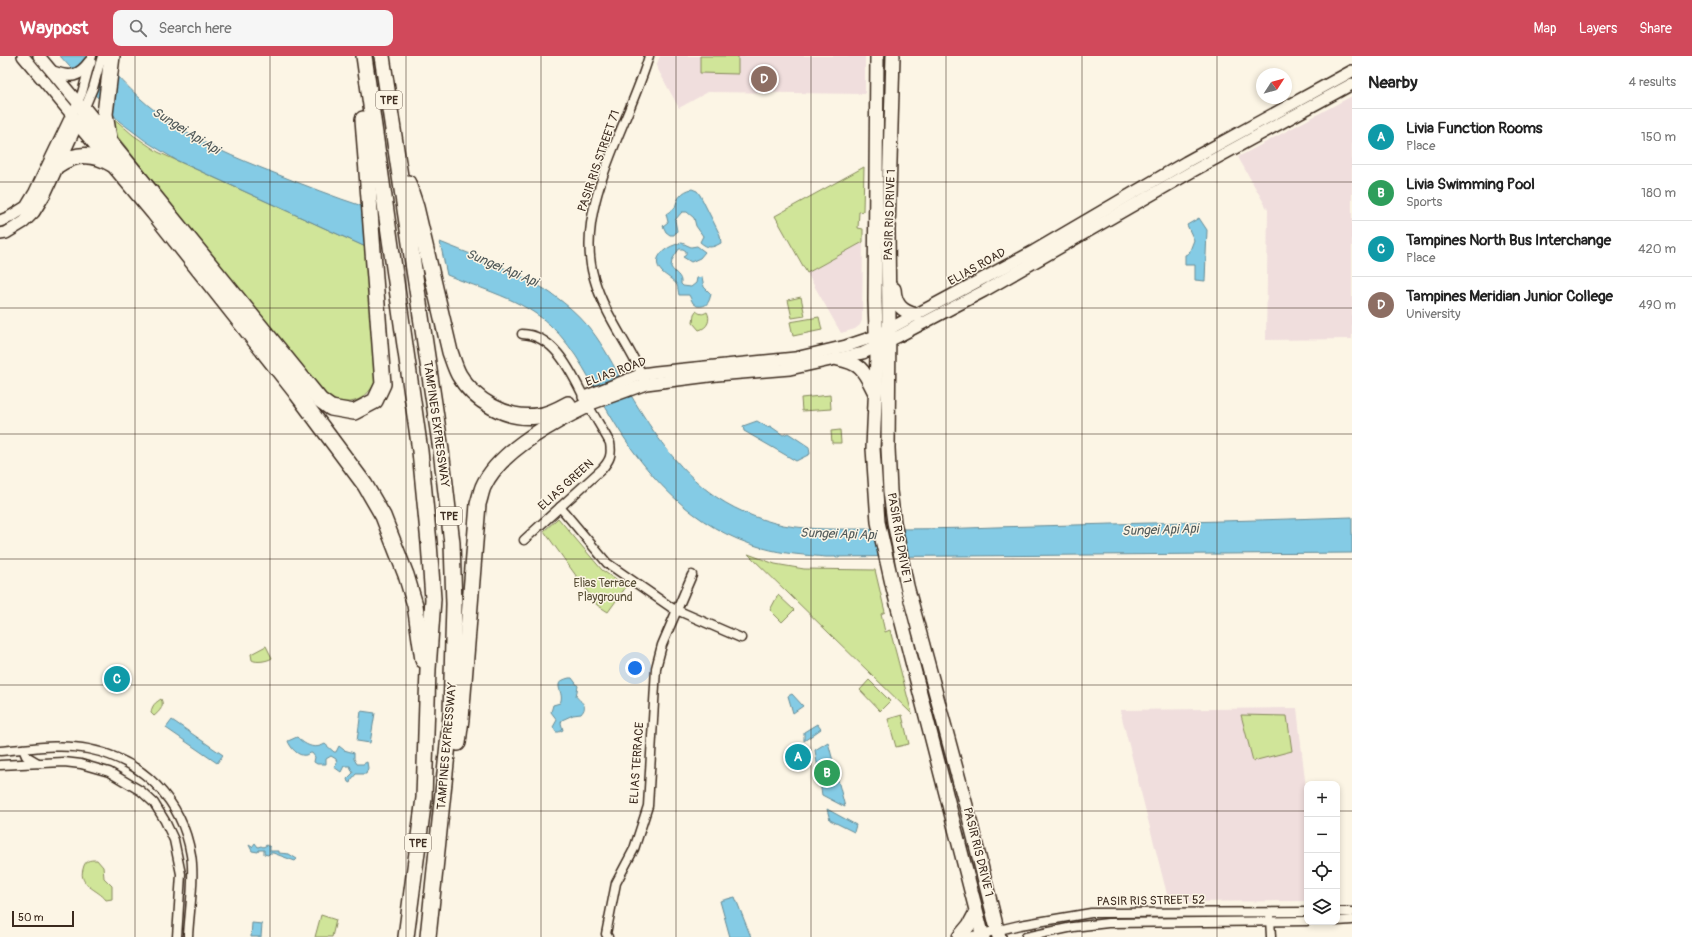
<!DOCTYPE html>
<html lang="en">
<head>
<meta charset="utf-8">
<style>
  body { margin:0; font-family:Pangolin,sans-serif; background:#f6f6f6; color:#222 }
  .controls { position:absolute; right:12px; bottom:12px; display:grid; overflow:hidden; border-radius:8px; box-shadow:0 2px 6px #0003 }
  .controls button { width:36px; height:36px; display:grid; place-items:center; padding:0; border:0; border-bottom:1px solid #e0e0e0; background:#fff; color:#222; font:20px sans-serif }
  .compass { position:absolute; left:1256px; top:12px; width:36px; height:36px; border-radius:50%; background:#fff; box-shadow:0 2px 6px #0003; rotate:54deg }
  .scale { position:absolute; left:12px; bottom:10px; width:62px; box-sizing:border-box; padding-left:4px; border:2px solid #3b2a1e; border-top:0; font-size:11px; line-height:14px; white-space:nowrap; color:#3b2a1e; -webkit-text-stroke:3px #fcf5e5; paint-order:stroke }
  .you { position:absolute; left:635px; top:612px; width:14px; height:14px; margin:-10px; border:3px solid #fff; border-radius:50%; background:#1a73e8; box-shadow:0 0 0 6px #1a73e833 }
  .badge { display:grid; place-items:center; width:26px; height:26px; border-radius:50%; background:#d1495b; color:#fff; font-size:13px; font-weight:700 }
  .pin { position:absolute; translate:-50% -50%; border:2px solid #fff; box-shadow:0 1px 4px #0006 }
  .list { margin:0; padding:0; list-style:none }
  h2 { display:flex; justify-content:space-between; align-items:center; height:52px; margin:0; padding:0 16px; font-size:17px }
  h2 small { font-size:13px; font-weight:400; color:#767676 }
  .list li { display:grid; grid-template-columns:26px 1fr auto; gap:12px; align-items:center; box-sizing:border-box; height:56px; padding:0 16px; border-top:1px solid #e0e0e0 }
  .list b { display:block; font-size:15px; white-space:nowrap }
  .list p { margin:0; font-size:13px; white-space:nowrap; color:#767676 }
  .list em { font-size:13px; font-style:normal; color:#767676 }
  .icon { flex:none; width:22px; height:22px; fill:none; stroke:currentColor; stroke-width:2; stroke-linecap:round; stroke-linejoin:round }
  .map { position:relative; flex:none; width:1352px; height:881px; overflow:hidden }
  header { display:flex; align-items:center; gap:24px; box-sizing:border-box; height:56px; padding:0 20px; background:#d1495b; color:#fff }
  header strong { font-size:19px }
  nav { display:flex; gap:22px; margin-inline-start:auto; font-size:14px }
  .search { width:280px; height:36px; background:#f6f6f6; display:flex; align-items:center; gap:10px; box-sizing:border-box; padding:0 14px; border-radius:8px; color:#767676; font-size:15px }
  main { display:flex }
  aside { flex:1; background:#fff }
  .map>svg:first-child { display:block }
  .built { fill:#f0dedd }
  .green { fill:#d0e599; stroke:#86885c }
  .water { fill:#84cbe5; stroke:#678b95 }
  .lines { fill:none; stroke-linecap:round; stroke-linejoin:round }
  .street-casing { stroke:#3b2a1e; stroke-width:11 }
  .secondary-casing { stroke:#3b2a1e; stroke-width:14 }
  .primary-casing { stroke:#3b2a1e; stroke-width:16 }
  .highway-casing { stroke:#3b2a1e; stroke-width:18 }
  .street { stroke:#fcf5e5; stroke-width:8 }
  .secondary { stroke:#fcf5e5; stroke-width:11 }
  .primary { stroke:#fcf5e5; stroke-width:13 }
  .highway { stroke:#fcf5e5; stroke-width:15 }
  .grid { fill:none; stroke:#3b2a1e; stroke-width:1; stroke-opacity:0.55 }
  .labels { text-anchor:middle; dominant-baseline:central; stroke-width:3; stroke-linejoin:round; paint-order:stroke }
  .shield { fill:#fcf5e5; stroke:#75675a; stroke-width:1 }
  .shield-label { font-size:11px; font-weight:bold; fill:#3b2a1e }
  .street-label { font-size:12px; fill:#3b2a1e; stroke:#fcf5e5 }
  .park-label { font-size:12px; fill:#594f37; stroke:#fcf5e5 }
  .water-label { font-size:13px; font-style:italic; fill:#515a5a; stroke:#fcf5e5 }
</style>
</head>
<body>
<header>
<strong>Waypost</strong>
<div class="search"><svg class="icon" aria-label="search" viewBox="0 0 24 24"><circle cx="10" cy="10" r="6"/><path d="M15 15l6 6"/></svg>Search here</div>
<nav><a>Map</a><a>Layers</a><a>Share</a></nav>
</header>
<main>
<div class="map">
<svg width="1352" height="881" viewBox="0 0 1352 881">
  <rect width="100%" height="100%" fill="#fcf5e5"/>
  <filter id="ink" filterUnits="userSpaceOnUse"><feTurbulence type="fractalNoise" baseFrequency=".025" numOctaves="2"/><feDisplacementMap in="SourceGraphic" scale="8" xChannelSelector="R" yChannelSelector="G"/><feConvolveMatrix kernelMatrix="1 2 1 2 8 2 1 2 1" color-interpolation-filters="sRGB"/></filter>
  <g filter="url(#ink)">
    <g class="built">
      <path d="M660,0H865V38L708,36L679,52L656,10Z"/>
      <path d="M1352,40V283L1266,284L1268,154L1238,101Z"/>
      <path d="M863,186L862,264L860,269L855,273L841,277L807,217Z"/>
      <path d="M1297,652L1307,742V845L1169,846L1120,654Z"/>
    </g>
    <g class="green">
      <path d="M700,0H738V18L700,17Z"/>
      <path d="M111,60L133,79L158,96L368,192L378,318C370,347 342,356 320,334L113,75Z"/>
      <path d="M864,111L863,155L859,156L858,172L863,173V186L807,217L775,160Z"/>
      <path d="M801,241L805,260L792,262L788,244Z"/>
      <path d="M696,255C700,258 702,259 707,256C711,263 708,272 699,274L693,267L694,258Z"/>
      <path d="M819,261L822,274L793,280L790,266Z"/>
      <path d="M830,339L831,353L802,355L801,342Z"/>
      <path d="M840,374L841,387H832L831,375Z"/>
      <path d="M558,462L602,514L626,531L608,556L597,549L544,475Z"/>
      <path d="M748,498L775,508L804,513L875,514L885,556L881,558L885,576L890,574L912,658Z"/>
      <path d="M778,539L794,554L782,566L770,554Z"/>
      <path d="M266,590L272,602C268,605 256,607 252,604L251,598Z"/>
      <path d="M869,624L890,645L880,655L860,634Z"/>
      <path d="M161,643C165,650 159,656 154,660L151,657C152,649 155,647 161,643Z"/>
      <path d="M902,659L909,688L896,691L888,663Z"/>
      <path d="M1241,659L1287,660L1292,695L1253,705Z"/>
      <path d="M97,804L103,811L104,822L112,830V843L106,844C98,833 78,830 83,813C85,804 89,804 97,804Z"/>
      <path d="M321,859L336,864L332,881H315Z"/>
    </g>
    <g class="water">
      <path d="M60,0H100C120,23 140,45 166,63C199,87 236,102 274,117C304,129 334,141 365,151L368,192L176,104L147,86L119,65Z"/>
      <path d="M692,133L697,135L700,139L720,179L721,187C712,192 708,193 700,186L703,180L696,170L694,162L687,156H682L675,164L677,175L674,179H670L666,176L663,170L668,166L666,158L675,152C677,142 682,135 692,133Z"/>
      <path d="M1199,162L1207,174L1205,225L1195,224V209H1185V199L1189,197L1194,184L1187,169Z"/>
      <path d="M440,186C492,207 549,225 587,269C600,284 610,303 620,321C645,363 669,405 708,435C730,452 756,463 783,469C810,474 838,473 866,473C909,473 952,473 995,471C1114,468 1233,465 1352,461V497L826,501C805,499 783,498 763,492C693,473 645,419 610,359C591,327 577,294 550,269C522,243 481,233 447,219Z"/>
      <path d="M682,187L691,191L697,190L705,196L700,202L691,206L683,201L686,199V195L683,193H679L672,204L671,211C675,218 682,219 681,228L683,230L691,231L696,227L697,222L702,221L704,231L711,238C709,247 707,251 697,250L693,247L689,239H679C678,235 678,232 677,229C674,224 666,220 662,216C648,201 669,189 682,187Z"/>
      <path d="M757,365L767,371L770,370L783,379L788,377L809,391L810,398L796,405L744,375L743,370Z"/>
      <path d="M569,622H572L578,630L576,640C581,647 589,649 581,658L573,659L562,664L561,667L563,674L559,676H556L553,671L557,664L551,656L553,649L560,647C566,636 549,627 569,622Z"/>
      <path d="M792,638L803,650L793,657L788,640Z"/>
      <path d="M361,655L375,657L370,687L357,685Z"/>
      <path d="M172,664L223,699L217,707L166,672Z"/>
      <path d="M817,668L821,673L804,685V676Z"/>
      <path d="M297,681C305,689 314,694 325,688L334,696H336L339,690L344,694L354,697V703L357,708H363L367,706L368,712L366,718H356L351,724L350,727L348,726L347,723L353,717L350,710H344L341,716L334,711L337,707L336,703L331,700L326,703V708H317L314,706L315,701L312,697C310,697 308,698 306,699C298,701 290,691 288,685Z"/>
      <path d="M828,686L845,751L822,739L815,694Z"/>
      <path d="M827,753L856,769L854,776L830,764Z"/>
      <path d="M255,787L258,791L261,790L263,791L267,789L270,791V795H279V797L289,798L297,803L295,805L273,797H270L268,799L264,798V794H259L258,796L252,795L249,789L252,791Z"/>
      <path d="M735,841L751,881H730L720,845Z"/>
      <path d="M252,867L262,868L261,881H251Z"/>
    </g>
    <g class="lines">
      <defs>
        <g id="street">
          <path d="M83,56L93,32L102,0"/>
          <path d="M72,59L82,37L92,0"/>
          <path d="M522,278C557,279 573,321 587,347C594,360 603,374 610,387C612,399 610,404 602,413L524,484"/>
          <path d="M644,323C629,289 604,258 594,222C573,151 630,67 649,0"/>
          <path d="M560,451L607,507L672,552L741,582"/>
          <path d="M23,693L26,700L38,707"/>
          <path d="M0,695C27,693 61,687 88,693C143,704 182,744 191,799C195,823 189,857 188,881"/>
          <path d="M0,709L64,706L81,708L109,716L141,735L154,747L165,765L174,784L181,818L177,881"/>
          <path d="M1337,856H1352"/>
          <path d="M1270,862L1271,881"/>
          <path d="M1337,865L1352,864"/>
          <path d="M608,881L606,878L616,827L634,793L648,750L656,612L662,589L692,519"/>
          <path d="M969,881L1020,869L1091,857L1307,856"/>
          <path d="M1026,881L1073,871L1108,867L1307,865"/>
        </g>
        <g id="secondary">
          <path d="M39,0L84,54"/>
          <path d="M53,16C70,22 79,21 90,6"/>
          <path d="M0,165L10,161L26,151L35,136L72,59"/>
          <path d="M0,178L6,177L24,166L34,156L45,138L78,66L23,0"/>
          <path d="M584,341L642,318L656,316L795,302L846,290L876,280L1034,195L1186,106L1352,15"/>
          <path d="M588,349L646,328L717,319L790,313L863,297L899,280L984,235L1191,116L1352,28"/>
        </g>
        <g id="primary">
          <path d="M877,0L875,245L877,302L873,392L878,466L893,532L983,881"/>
          <path d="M893,0L888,174L889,265L888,392L890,435L894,466L907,530L968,757L999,881"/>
          <path d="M894,233C895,249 902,255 916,259"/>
          <path d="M838,303C863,308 864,316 875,337"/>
          <path d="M959,881L969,869L976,856"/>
        </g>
        <g id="highway">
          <path d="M364,0L420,395L429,487L433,543L428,613L424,742L406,881"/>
          <path d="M382,0L441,394L452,487L454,548L451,659L428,881"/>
          <path d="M84,54L320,344L331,352L354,356L375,345L383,328L363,63"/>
          <path d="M78,66L154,157L295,335L365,429L383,460L406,519L415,549L423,604"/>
          <path d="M109,82L105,58L112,0"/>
          <path d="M58,109C76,96 94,97 112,108"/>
          <path d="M408,127L416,151L450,296C453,304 455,312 459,319C474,345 507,364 537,360C548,359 559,353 568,348"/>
          <path d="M458,687L461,663L478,448C480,442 481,436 483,431C498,396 555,365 588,349"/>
        </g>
      </defs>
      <use href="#street" class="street-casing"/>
      <use href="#secondary" class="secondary-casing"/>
      <use href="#primary" class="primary-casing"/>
      <use href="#highway" class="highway-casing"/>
      <use href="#street" class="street"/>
      <use href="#secondary" class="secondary"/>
      <use href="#primary" class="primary"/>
      <use href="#highway" class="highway"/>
    </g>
  </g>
  <path class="grid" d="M135,0V881M270,0V881M406,0V881M541,0V881M676,0V881M811,0V881M946,0V881M1082,0V881M1217,0V881M0,126H1352M0,252H1352M0,378H1352M0,503H1352M0,629H1352M0,755H1307M1337,755H1352"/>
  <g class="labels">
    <g class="shield">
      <rect x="376" y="35" width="26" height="18" rx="3"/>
      <rect x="436" y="451" width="26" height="18" rx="3"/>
      <rect x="405" y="778" width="26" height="18" rx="3"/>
    </g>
    <g class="shield-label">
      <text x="389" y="44">TPE</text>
      <text x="449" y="460">TPE</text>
      <text x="418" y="787">TPE</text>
    </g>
    <g class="street-label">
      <text transform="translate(599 105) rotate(-71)">PASIR RIS STREET 71</text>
      <text transform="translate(890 159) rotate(-88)">PASIR RIS DRIVE 1</text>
      <text transform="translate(977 211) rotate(-29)">ELIAS ROAD</text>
      <text transform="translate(616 316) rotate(-20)">ELIAS ROAD</text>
      <text transform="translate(436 368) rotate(82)">TAMPINES EXPRESSWAY</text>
      <text transform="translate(566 429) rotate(-42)">ELIAS GREEN</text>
      <text transform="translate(899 482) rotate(80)">PASIR RIS DRIVE 1</text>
      <text transform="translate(447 690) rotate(-85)">TAMPINES EXPRESSWAY</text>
      <text transform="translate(637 707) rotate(-86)">ELIAS TERRACE</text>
      <text transform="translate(978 796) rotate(76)">PASIR RIS DRIVE 1</text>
      <text transform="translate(1151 845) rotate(-1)">PASIR RIS STREET 52</text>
    </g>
    <g class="park-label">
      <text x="605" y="527">Elias Terrace<tspan x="605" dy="14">Playground</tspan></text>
    </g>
    <g class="water-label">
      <text transform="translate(186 75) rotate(32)">Sungei Api Api</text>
      <text transform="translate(502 212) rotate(23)">Sungei Api Api</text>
      <text transform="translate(1160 474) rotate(-2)">Sungei Api Api</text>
      <text transform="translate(838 478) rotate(2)">Sungei Api Api</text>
    </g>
  </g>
</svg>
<div class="controls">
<button>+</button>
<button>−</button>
<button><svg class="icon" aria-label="locate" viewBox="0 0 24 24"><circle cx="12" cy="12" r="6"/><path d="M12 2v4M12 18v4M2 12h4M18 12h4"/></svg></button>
<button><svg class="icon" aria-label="layers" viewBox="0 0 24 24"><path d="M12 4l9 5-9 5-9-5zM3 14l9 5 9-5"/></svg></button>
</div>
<svg class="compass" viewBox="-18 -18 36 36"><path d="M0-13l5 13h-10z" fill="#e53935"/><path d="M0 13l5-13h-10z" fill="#767676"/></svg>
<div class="scale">50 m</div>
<div class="you"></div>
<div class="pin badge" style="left:798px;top:701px;background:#0f9aa8">A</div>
<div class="pin badge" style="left:827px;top:717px;background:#2e9e5b">B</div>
<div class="pin badge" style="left:117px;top:623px;background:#0f9aa8">C</div>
<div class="pin badge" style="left:764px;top:23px;background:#8d6e63">D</div>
</div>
<aside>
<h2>Nearby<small>4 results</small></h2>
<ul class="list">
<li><span class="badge" style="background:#0f9aa8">A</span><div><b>Livia Function Rooms</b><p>Place</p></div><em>150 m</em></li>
<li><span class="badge" style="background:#2e9e5b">B</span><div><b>Livia Swimming Pool</b><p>Sports</p></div><em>180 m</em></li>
<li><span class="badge" style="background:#0f9aa8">C</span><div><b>Tampines North Bus Interchange</b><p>Place</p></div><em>420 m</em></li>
<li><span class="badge" style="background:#8d6e63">D</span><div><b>Tampines Meridian Junior College</b><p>University</p></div><em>490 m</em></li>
</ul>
</aside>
</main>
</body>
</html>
